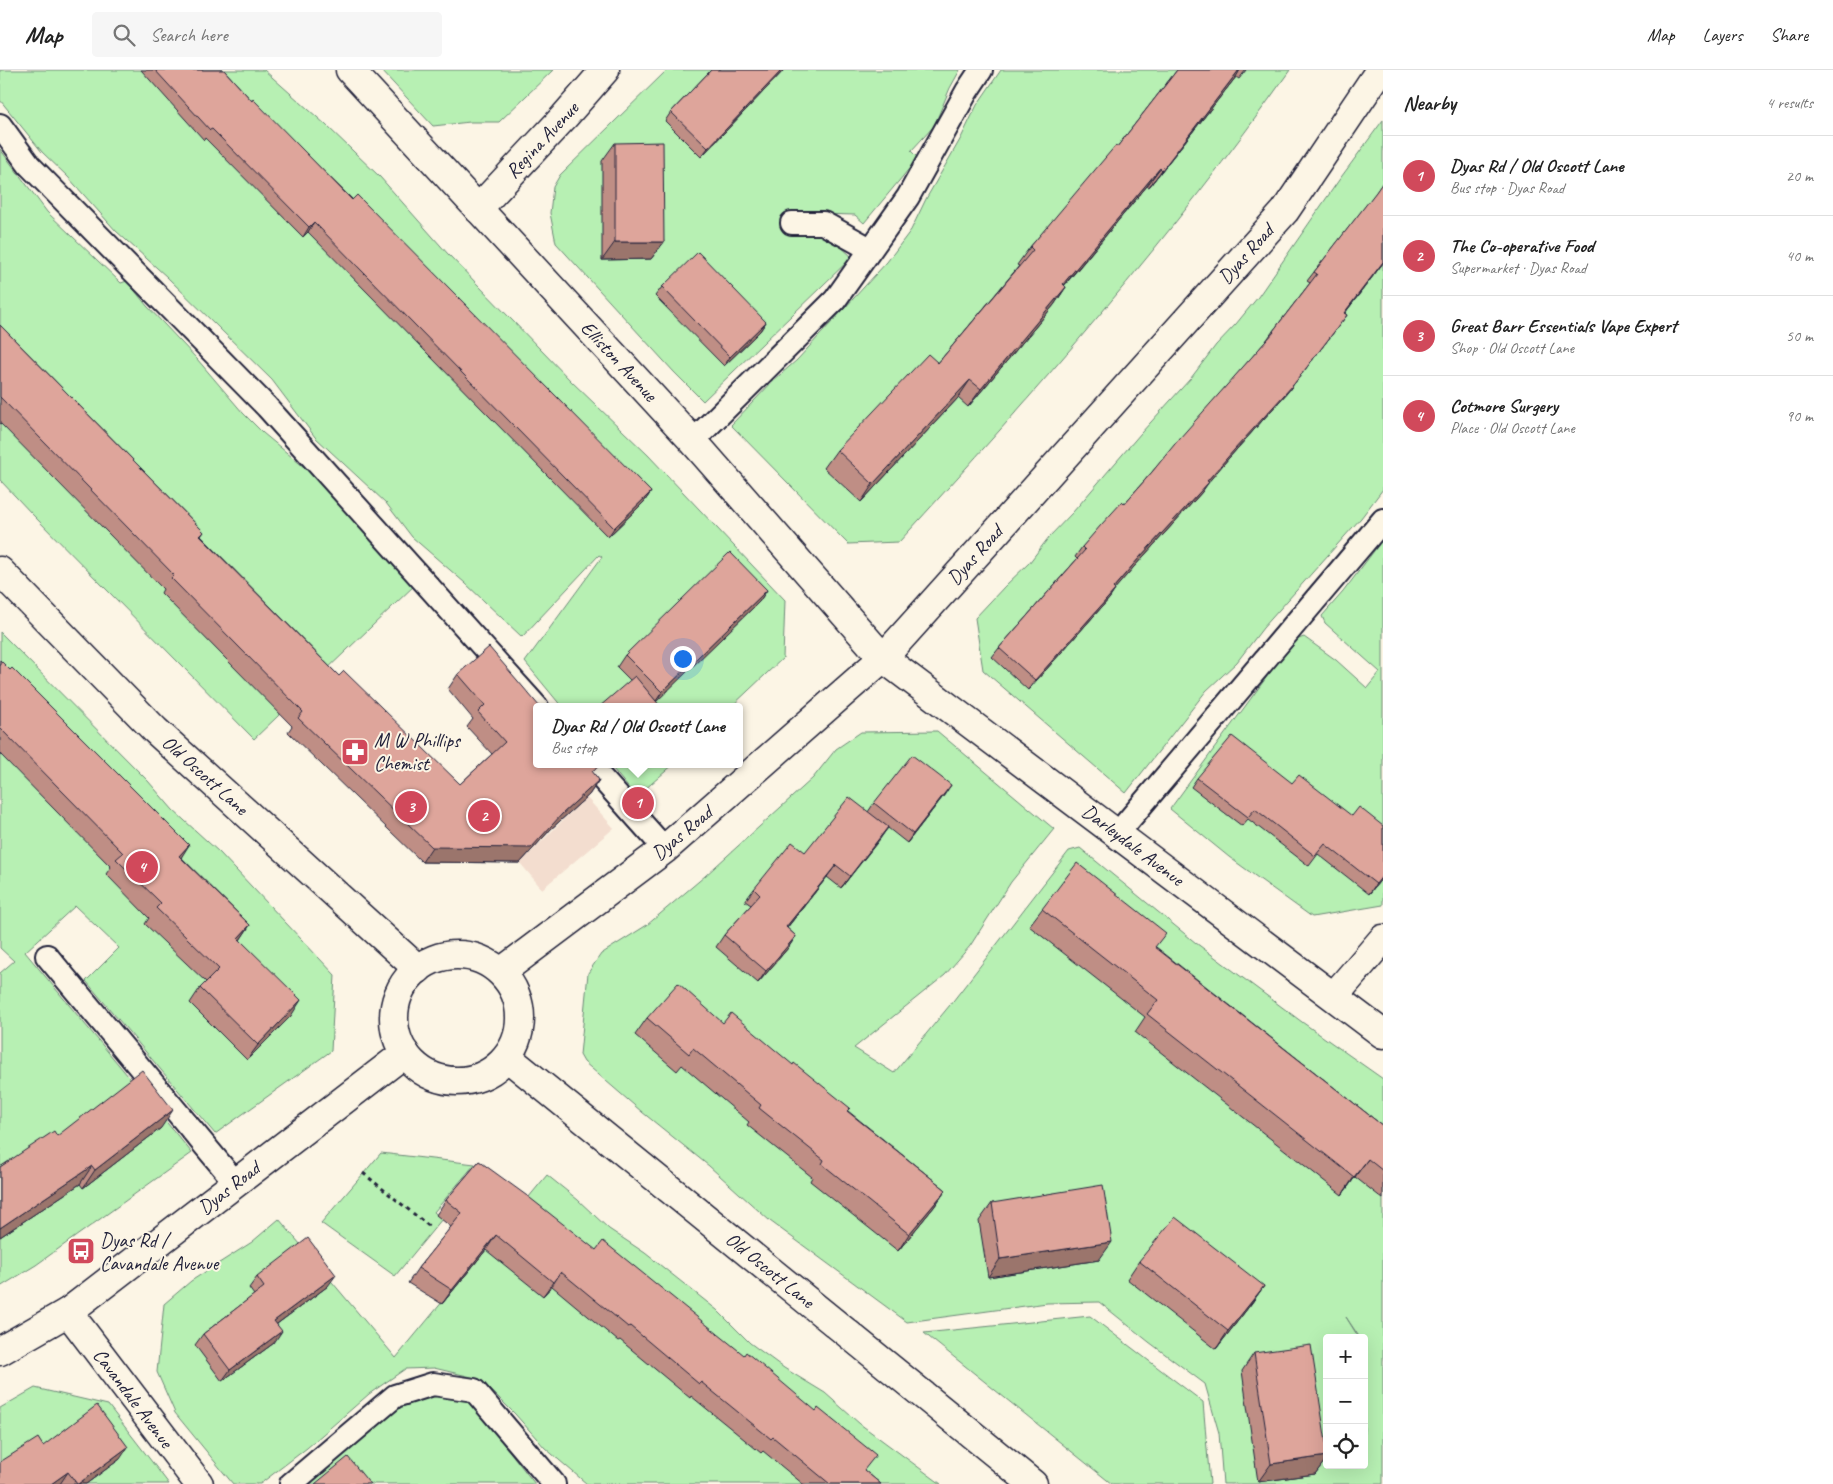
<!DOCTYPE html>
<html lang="en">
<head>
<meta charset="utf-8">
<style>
  body { margin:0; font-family:Caveat,sans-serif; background:#f6f6f6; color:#222 }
  .controls { position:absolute; right:15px; bottom:15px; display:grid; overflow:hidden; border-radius:5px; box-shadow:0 5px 20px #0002 }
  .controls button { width:45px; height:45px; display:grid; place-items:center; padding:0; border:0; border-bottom:1px solid #e0e0e0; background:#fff; color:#222; font:25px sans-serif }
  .you { position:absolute; left:682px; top:588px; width:18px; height:18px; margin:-12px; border:4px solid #fff; border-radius:50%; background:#1a73e8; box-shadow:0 0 0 8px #1a73e833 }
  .badge { display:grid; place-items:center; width:32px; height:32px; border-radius:50%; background:#d1495b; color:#fff; font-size:16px; font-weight:700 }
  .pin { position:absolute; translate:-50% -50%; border:2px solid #fff; box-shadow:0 1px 5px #0006 }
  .popup { position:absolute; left:533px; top:633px; width:210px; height:65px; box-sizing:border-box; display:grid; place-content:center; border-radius:5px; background:#fff; filter:drop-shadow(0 1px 4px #0005); font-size:16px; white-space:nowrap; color:#767676 }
  .popup b { font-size:19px; color:#222 }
  .popup::after { content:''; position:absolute; left:50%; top:100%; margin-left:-10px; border:10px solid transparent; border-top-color:#fff }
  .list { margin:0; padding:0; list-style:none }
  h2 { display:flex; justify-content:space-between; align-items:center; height:65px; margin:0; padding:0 20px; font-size:21px }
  h2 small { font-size:16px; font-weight:400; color:#767676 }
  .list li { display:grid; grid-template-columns:32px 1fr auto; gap:15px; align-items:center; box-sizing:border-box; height:80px; padding:0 20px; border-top:1px solid #e0e0e0 }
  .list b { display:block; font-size:19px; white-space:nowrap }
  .list p { margin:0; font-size:16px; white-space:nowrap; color:#767676 }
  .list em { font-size:16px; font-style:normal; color:#767676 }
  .icon { flex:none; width:28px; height:28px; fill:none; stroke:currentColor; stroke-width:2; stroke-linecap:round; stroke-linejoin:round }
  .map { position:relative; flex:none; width:1383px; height:1414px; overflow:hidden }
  header { display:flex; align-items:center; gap:30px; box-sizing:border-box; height:70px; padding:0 25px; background:#fff; border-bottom:1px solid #e0e0e0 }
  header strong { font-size:24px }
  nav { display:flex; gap:28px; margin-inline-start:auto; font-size:18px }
  .search { width:350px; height:45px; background:#f6f6f6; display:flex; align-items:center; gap:12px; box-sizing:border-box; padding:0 18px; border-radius:5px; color:#767676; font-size:19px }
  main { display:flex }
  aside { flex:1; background:#fff }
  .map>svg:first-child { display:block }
  .built { fill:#f3ddcf }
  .green { fill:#b7f0b3; stroke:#6c8977; fill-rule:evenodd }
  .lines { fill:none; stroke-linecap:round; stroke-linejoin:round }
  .service-casing { stroke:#22223b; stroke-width:26 }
  .minor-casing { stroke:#22223b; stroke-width:31 }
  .tertiary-casing { stroke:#22223b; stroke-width:31 }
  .path { stroke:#22223b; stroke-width:3; stroke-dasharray:4 4; stroke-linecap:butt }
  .service { stroke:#fcf5e5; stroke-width:22 }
  .minor { stroke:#fcf5e5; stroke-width:28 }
  .tertiary { stroke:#fcf5e5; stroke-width:28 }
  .wall { fill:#bf8e85; stroke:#22223b }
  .shaded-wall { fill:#9b746c; stroke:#22223b }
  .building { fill:#dea59b; stroke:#22223b }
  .labels { text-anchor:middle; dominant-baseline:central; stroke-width:4; stroke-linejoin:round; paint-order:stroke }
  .street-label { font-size:20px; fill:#22223b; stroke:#fcf5e5 }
  .poi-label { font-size:20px; fill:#22223b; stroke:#fcf5e5; text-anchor:start }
</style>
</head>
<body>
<header>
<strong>Map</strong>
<div class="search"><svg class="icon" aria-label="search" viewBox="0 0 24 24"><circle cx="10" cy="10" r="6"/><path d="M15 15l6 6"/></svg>Search here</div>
<nav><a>Map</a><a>Layers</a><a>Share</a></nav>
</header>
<main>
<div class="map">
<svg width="1383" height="1414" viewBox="0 0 1383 1414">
  <rect width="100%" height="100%" fill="#fcf5e5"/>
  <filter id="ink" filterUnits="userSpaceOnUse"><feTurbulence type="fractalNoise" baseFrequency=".02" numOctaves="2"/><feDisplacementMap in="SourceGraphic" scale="10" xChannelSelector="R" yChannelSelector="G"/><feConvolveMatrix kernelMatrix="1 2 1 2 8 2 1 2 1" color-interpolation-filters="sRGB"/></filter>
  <g filter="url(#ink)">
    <path class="built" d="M586,727L614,758L542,819L520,793Z"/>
    <g class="green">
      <path d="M0,0H264L326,55L380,107L448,184L571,311L648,385L785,530L783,588L731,637H562L525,592L602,487L599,485L522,567L465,513L412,467L386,433L315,367L272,310L167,207L116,161L68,107L42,82L0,30Z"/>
      <path d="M381,0H553L499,52H470L433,56Z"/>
      <path d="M667,0H960L950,18L934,56L911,81L918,88L864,153L855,145L784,143L785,158L824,161L852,187L703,331L674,302L556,173L550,143L553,117L560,105Z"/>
      <path d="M1001,0H1290C1172,167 1037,321 899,472L848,474L731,355L774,310L797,290L887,192L911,160L926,129L961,68L977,35Z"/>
      <path d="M1383,50V419L1361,448L1263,558L1237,592L1206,621L1126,723L983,600L975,548L1005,516L1029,493L1049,467L1073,442L1141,363L1191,308L1216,275L1236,254L1258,227L1339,110Z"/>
      <path d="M0,79L47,142L121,213L127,211L147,236L197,289L243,343L263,363L322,412L417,513L254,669L32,444L0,410Z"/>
      <path d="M1383,469V835L1312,847L1229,787L1170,739L1293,571L1304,567L1336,590L1367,618L1380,602L1325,553L1322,546L1343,522Z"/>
      <path d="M0,562L148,711L173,740L219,782L335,905L331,981L215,1064L86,911L119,878L75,836L25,882L192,1083L36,1195L0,1217V903L14,891L0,878Z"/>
      <path d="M937,661L1054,759L1011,812L970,876L945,905L854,978L894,1003L950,935L1069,781L1080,778L1196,873L1302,952L1383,1009V1414H1223L1219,1363L1205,1314L1149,1272L1099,1232L1047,1233L907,1252L770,1151L709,1096L642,1042L584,992L580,985L588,903L601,884L647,855L705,806L813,708L836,679L861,662ZM1346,1247L1360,1268H1364V1395H1327V1268H1359Z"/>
      <path d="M609,694H674L636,727Z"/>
      <path d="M381,1083L475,1094L434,1142L442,1149L395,1206L321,1153Z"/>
      <path d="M547,1105L578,1130L609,1159L645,1183L717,1240L750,1273L784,1298L825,1323L860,1354L941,1414H587L545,1378L515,1344L480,1309L434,1298L405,1299L369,1324L307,1378L260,1414H233L175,1343L157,1302L164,1234L191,1211L252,1172L279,1149L396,1288Z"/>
      <path d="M1090,1246L1203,1332L1210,1414H1112L924,1263Z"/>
      <path d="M35,1318L108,1335L169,1414H0V1338Z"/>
      <path d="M433,1323L463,1326L475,1337L535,1414H302L397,1333Z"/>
    </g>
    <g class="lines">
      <defs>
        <g id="service">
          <path d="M0,55L29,95L267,337L537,637"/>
          <path d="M792,153H823L870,179"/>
          <path d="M693,371L835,230L908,127L967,21L981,0"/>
          <path d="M589,694L665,779"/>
          <path d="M1117,764L1383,450"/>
          <path d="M47,886L236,1113"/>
          <path d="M291,1414L395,1326L433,1314L474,1320L554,1414"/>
        </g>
        <g id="minor">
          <path d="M350,0L693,371L883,588L1383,964"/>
          <path d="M478,139L564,47L605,0"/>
          <path d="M0,501L155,660L418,899"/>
          <path d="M1334,926L1383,869"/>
          <path d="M507,987L1033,1414"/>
          <path d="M68,1242L199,1414"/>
        </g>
        <g id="tertiary">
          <circle cx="457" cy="948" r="63"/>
          <path d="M501,902L665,779L883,588L1285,141L1380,0"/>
          <path d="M0,1281L68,1242L405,983"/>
        </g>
      </defs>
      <use href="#service" class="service-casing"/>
      <use href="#minor" class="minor-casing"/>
      <use href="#tertiary" class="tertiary-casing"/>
      <path class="path" d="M363,1103L430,1157"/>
      <use href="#service" class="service"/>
      <use href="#minor" class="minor"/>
      <use href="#tertiary" class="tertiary"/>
    </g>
    <g class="wall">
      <path d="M141,0H224L252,31L651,422L644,432L608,467L308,162L303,167L205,68L204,70Z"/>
      <path d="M711,0H784L701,87L665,51L671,42Z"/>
      <path d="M1177,0H1246L1239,9L1236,7L1149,117L1147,116L1064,216L1066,217L1054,235L968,337L958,328L861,432L824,398L837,380L938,293L1019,196L1017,195L1030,177L1117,77Z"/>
      <path d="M615,73L664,172L651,189L602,190V91Z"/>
      <path d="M1383,112V193L1345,243L1347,245L1287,323L1228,389L1208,412L1202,422L1133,498L1114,519L1115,520L1109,529L1028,620L992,587L999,578L1077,489L1075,487L1082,477L1124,434L1152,402L1266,271L1273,261L1310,213L1307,211L1314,202L1375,124Z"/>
      <path d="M662,217L766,252L760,261L724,296L655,226Z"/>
      <path d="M0,255L204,462L201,466L339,606L460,714L492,684L467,657L473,649L448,619L458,604L593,703L599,710L589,725L551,759L520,793L422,792L288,662L292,656L161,523L163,519L0,353Z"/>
      <path d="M767,520L759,532L656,631L630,610L617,597L625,585Z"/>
      <path d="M0,590L181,787L250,855L240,870L291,946L247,990L190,933L200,918L206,912L145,854L149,848L106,804L111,797L0,684Z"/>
      <path d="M1197,708L1292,713L1352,746L1383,756V807L1369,824L1318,784L1309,796L1248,749L1242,756L1191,717Z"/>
      <path d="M945,724L907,773L888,758L841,818L827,807L787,858L796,866L788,878L758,913L716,877L724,865L751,835L745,831L754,819L805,782L868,742L874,733Z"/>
      <path d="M1042,839L1156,877L1383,1056V1129L1355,1107L1342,1125L1135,962L1145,947L1029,856Z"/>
      <path d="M647,948L723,953L848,1041L946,1120L934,1137L898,1181L810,1111L812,1107L747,1055L749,1052L682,995L677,1001L635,965Z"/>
      <path d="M161,1058L83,1118L80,1114L0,1167V1097L57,1066Z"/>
      <path d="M479,1091L865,1401L881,1414H803L763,1381L761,1383L691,1326L690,1328L620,1270L618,1271L552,1216L543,1226L486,1180L442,1234L408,1213L418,1198L451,1157L436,1145L446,1130Z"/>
      <path d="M992,1133L1099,1190L988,1207L979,1151Z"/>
      <path d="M1139,1191L1264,1216L1251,1234L1216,1279L1127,1209Z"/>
      <path d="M257,1207L328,1216L277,1254L274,1273L222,1311L195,1275L203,1264L254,1225L249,1218Z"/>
      <path d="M1254,1283L1327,1379V1388L1315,1404L1258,1412L1242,1301Z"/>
      <path d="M43,1376L120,1389L86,1414H0Z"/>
    </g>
    <g class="shaded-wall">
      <path d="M782,0H784L701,87L708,78Z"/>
      <path d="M1239,0H1240L1236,7L1149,117L1162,100Z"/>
      <path d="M1160,98L1147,116L1050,232L1063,214Z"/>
      <path d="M314,152L308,162L303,167L309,157Z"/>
      <path d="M615,172H664L651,189L602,190Z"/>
      <path d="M1383,192V193L1338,252L1344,243Z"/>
      <path d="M1066,217L1054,235L968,337L981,319Z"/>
      <path d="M1347,245L1287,323L1228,389L1201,421L1207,411Z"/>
      <path d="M766,252L760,261L724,296L730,287Z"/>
      <path d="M970,310L958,328L861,432L873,414Z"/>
      <path d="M1209,412L1202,422L1133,498L1107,528L1113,518L1139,488Z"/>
      <path d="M651,422L644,432L608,467L614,458Z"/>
      <path d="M767,520L759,532L654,634L662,622Z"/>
      <path d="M1115,520L1109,529L1028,620L1035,610Z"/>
      <path d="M599,710L589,725L551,759L520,793L422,792L432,777L562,744Z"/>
      <path d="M951,715L945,724L907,773L913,764Z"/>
      <path d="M888,757L880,769L841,818L850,806Z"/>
      <path d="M189,775L179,791V786Z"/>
      <path d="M836,795L827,807L778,869L786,857Z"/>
      <path d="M1383,805V807L1369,824L1376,814Z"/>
      <path d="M250,855L240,870L238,868Z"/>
      <path d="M796,866L788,878L758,913L766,901Z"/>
      <path d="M301,930L291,946L247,990L258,975Z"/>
      <path d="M173,1040L161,1058L83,1118L95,1100Z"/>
      <path d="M1368,1089L1342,1125L1354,1107Z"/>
      <path d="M92,1096L80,1114L0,1167V1158Z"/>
      <path d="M946,1120L934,1137L898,1181L909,1164Z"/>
      <path d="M496,1165L486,1180L442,1234L452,1220Z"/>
      <path d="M1112,1172L1099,1190L988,1207L1000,1189Z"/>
      <path d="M561,1202L552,1216L543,1226L553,1212Z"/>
      <path d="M336,1205L328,1216L266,1262L274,1251Z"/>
      <path d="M1264,1216L1251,1234L1216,1279L1228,1261Z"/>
      <path d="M282,1261L274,1273L222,1311L230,1300Z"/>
      <path d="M128,1377L120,1389L86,1414H78Z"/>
      <path d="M1327,1386V1388L1315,1404L1258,1412L1271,1394Z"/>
      <path d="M68,1402L60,1414H51Z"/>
    </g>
    <g class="building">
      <path d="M155,0H224L252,31L253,29L352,130L357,125L651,422L614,458L314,152L309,157L212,59L210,60Z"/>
      <path d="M711,0H782L708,78L671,42Z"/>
      <path d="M1177,0H1239L1162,100L1160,98L1063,214L1066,217L981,319L970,310L873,414L837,380L928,284L938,293L1033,180L1030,177L1116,75L1117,77Z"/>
      <path d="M663,72L664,172H615V73Z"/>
      <path d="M1383,112V192L1344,243L1347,245L1294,314L1234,380L1207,411L1209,412L1139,488L1113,518L1115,520L1035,610L999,578L1085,480L1082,477L1101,455L1122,432L1124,434L1152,402L1179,369L1274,262L1273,261L1317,204L1314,202L1376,122Z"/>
      <path d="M698,182L766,252L730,287L662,217Z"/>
      <path d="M0,255L204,462L200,466L339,606L344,601L460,714L505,672L478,642L485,635L458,604L489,577L540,637H537V694H596L598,697L592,701L599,710L562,744L531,778L432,777L298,648L303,642L171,508L174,505L0,327Z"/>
      <path d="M730,482L767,520L662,622L625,585Z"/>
      <path d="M0,590L10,600L12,598L189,775L179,786L250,855L238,868L301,930L258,975L200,918L219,899L156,838L161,833L116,789L123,783L0,658Z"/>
      <path d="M635,606L661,637H599Z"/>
      <path d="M1232,666L1292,713L1299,705L1352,746L1359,737L1383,756V805L1376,814L1325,774L1315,786L1255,739L1248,747L1197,708Z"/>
      <path d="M912,685L951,715L913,764L874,733Z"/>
      <path d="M849,727L888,757L850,806L836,795L786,857L796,866L766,901L724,865L760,825L754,819L792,772L805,782Z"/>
      <path d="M1077,793L1166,863L1155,877L1383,1056V1101L1368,1089L1354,1107L1147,944L1158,930L1042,839Z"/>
      <path d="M678,913L723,953L731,943L793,995L794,993L850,1038L847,1041L946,1120L909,1164L822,1094L824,1090L759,1038L761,1035L693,978L689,984L647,948Z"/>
      <path d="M142,1000L173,1040L95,1100L92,1096L0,1158V1097L54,1061L57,1066Z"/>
      <path d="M479,1091L530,1128L596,1180L603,1171L744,1285L746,1282L816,1341L818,1338L876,1385L864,1400L881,1414H830L773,1367L771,1369L701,1312L699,1314L630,1256L628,1257L561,1202L553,1212L496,1165L452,1220L418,1198L462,1143L446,1130Z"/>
      <path d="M1103,1115L1112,1172L1000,1189L992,1133Z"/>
      <path d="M1175,1147L1264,1216L1228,1261L1139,1191Z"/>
      <path d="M308,1168L336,1205L274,1251L282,1261L230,1300L203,1264L264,1217L257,1207Z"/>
      <path d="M1311,1275L1327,1379V1386L1271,1394L1254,1283Z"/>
      <path d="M97,1335L128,1377L78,1414H77L68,1402L51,1414H0V1392L38,1368L43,1376Z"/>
      <path d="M348,1387L370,1414H315Z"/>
    </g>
  </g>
  <defs>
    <symbol id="pharmacy-square" viewBox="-11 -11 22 22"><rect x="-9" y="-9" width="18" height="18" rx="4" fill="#d1495b" stroke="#fcf5e5"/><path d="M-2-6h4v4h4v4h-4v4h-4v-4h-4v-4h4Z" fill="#fff"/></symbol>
    <symbol id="bus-square" viewBox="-11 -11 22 22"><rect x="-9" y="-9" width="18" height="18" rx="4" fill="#d1495b" stroke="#fcf5e5"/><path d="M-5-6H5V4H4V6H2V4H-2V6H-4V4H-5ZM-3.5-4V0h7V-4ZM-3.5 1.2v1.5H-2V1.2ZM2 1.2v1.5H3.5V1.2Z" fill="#fff"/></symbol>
  </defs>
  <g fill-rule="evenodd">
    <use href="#pharmacy-square" x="339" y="666" width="32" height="32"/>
    <use href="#bus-square" x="65" y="1165" width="32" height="32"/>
  </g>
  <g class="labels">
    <g class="street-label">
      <text transform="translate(542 70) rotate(-47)">Regina Avenue</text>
      <text transform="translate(1246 184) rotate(-48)">Dyas Road</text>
      <text transform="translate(619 291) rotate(47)">Elliston Avenue</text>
      <text transform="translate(975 485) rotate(-48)">Dyas Road</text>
      <text transform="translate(205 705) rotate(42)">Old Oscott Lane</text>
      <text transform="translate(682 763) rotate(-40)">Dyas Road</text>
      <text transform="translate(1133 775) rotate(37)">Darleydale Avenue</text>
      <text transform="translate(229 1118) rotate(-38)">Dyas Road</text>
      <text transform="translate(770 1200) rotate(39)">Old Oscott Lane</text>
      <text transform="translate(133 1328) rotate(53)">Cavandale Avenue</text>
    </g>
    <g class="poi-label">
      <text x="374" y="670">M W Phillips<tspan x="374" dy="23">Chemist</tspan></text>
      <text x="100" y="1170">Dyas Rd /<tspan x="100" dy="23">Cavandale Avenue</tspan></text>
    </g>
  </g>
</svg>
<div class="controls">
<button>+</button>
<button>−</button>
<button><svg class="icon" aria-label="locate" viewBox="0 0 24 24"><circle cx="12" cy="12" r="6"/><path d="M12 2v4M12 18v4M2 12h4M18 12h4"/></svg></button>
</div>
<div class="you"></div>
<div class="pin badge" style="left:638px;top:733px">1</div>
<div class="popup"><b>Dyas Rd / Old Oscott Lane</b>Bus stop</div>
<div class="pin badge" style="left:484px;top:746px">2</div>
<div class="pin badge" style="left:411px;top:737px">3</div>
<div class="pin badge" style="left:142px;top:797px">4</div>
</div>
<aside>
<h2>Nearby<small>4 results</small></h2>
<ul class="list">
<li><span class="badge">1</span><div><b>Dyas Rd / Old Oscott Lane</b><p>Bus stop · Dyas Road</p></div><em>20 m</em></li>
<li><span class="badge">2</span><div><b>The Co-operative Food</b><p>Supermarket · Dyas Road</p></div><em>40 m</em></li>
<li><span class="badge">3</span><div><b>Great Barr Essentials Vape Expert</b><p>Shop · Old Oscott Lane</p></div><em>50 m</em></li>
<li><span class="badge">4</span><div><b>Cotmore Surgery</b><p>Place · Old Oscott Lane</p></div><em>90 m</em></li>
</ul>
</aside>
</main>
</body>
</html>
